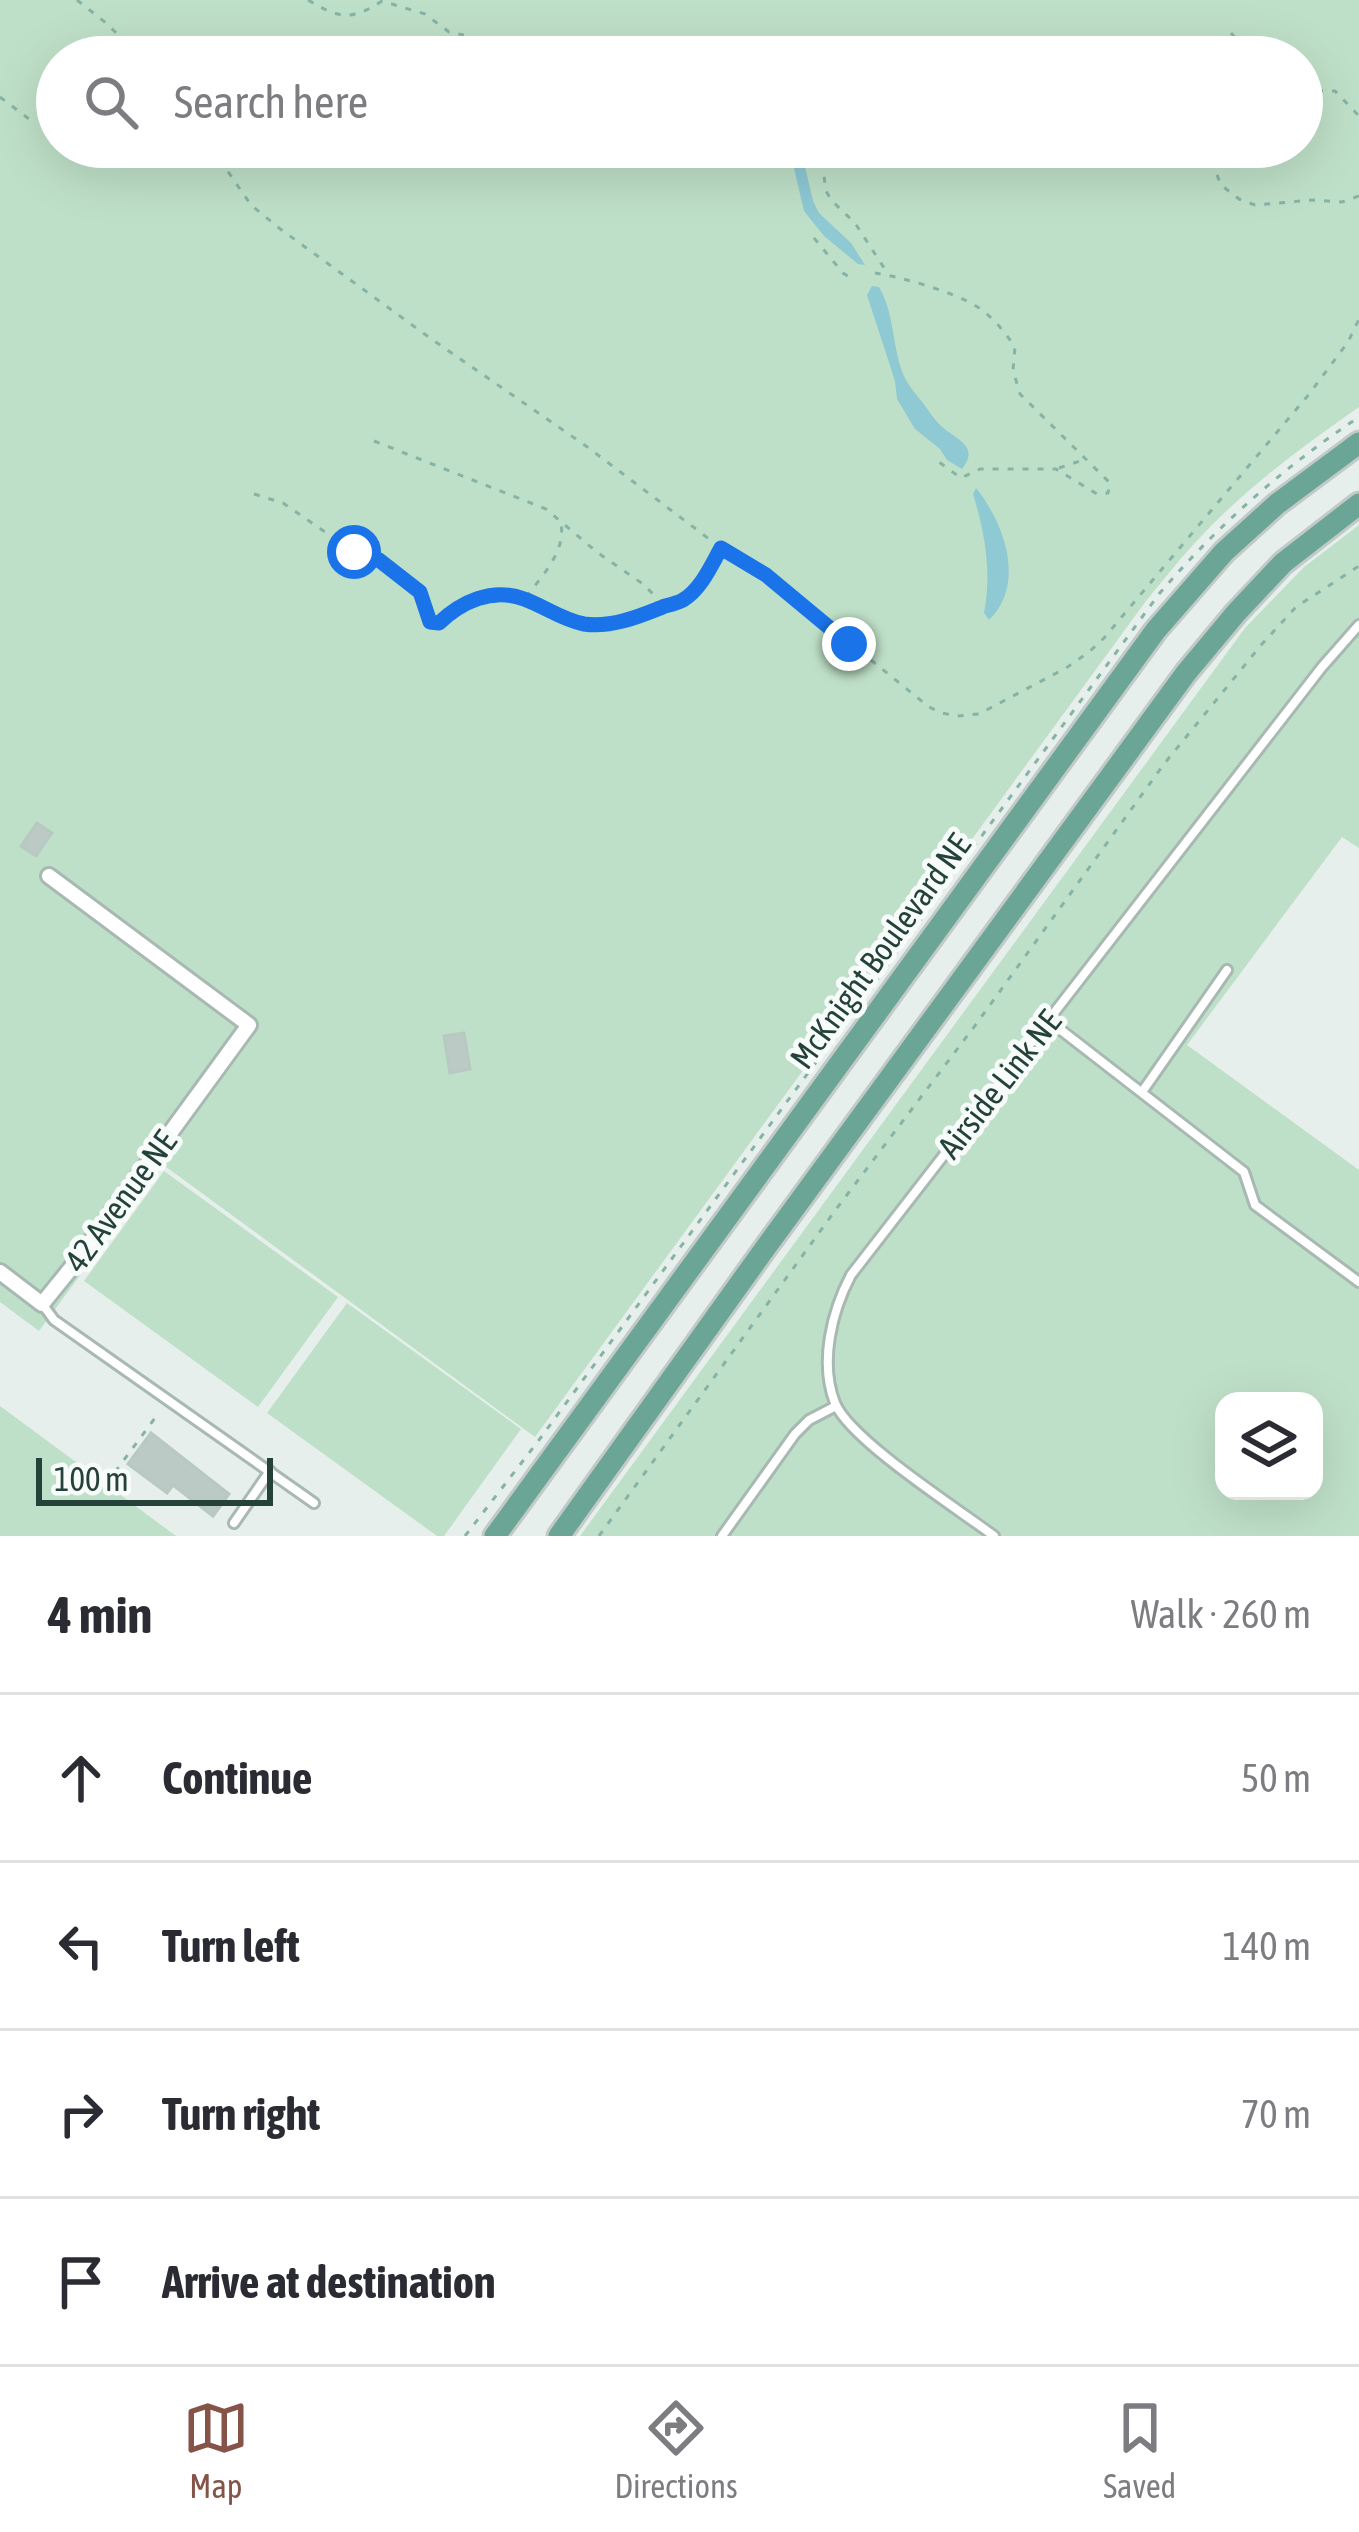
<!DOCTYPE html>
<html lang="en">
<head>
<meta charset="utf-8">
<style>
  body { margin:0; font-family:"Asap Condensed",sans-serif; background:#f7f7f7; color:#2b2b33 }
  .controls { position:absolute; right:36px; bottom:36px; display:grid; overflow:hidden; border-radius:24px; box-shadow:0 12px 48px #0002 }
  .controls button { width:108px; height:108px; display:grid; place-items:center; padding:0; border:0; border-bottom:3px solid #e1e1e2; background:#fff; color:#2b2b33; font:60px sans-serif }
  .scale { position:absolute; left:36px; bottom:30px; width:237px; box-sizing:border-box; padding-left:12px; border:6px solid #24423a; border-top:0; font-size:33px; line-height:42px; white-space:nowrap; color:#24423a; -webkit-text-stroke:9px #f7fbf9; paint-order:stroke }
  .stop { position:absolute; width:36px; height:36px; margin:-27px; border:9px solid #1a73e8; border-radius:50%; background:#fff }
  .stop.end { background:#1a73e8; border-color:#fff; box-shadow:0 3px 12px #0008 }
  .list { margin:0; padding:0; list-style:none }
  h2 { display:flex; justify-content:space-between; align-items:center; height:156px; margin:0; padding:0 48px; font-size:51px }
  h2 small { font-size:39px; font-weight:400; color:#7c7c81 }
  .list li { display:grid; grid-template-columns:78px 1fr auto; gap:36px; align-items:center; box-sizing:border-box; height:168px; padding:0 48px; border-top:3px solid #e1e1e2 }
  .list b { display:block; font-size:45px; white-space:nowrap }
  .list em { font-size:39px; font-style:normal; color:#7c7c81 }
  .icon { flex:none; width:66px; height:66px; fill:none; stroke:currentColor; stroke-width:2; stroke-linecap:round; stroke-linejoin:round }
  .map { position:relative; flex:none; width:1359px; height:1536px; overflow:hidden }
  .search { position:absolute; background:#fff; box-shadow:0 12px 48px #0002; left:36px; right:36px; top:36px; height:132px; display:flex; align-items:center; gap:30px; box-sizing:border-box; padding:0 42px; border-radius:66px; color:#7c7c81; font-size:45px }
  .sheet { height:828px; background:#fff }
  nav { display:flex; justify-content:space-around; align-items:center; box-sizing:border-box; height:168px; border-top:3px solid #e1e1e2; background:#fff; font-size:33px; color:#7c7c81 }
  nav a { display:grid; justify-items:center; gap:6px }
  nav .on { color:#855347 }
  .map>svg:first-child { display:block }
  .green { fill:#bfe0c8; fill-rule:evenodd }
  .water { fill:#8ec9d4 }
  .building { fill:#bbcac4; stroke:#b8c9c2; stroke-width:3 }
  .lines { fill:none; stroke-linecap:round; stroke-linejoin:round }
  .service-casing { stroke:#a8b8b2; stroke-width:14 }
  .minor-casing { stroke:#a8b8b2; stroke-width:20 }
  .primary-casing { stroke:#c2cac8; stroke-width:27 }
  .path { stroke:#86b3a5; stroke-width:3; stroke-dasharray:6 9; stroke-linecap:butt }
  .service { stroke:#fff; stroke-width:8 }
  .minor { stroke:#fff; stroke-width:14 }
  .primary { stroke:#6aa596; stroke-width:21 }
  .route { stroke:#1a73e8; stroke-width:15 }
  .labels { text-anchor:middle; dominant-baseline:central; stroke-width:10; stroke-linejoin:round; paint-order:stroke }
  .street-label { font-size:33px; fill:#24423a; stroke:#f7fbf9 }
</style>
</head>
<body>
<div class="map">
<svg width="1359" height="1536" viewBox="0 0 1359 1536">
  <rect width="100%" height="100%" fill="#e6efeb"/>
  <g class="green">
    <path d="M0,0H1359V407C1300,448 1242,491 1194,544C1177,562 1162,582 1146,601L535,1437L162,1164L39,1331L0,1302ZM57,57H1302V147H57Z"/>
    <path d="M1359,525V848L1342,837L1187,1045L1359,1170V1536H580L1245,628L1304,567ZM1224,1401H1314V1491H1224Z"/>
    <path d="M164,1171L338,1297L258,1407L84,1281Z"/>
    <path d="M347,1303L521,1429L444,1536H437L267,1413Z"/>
    <path d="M0,1406L176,1536H0Z"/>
  </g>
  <g class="water">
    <path d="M789,147H804V162L813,201L819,213L851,243L865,265L858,264L824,236L804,211Z"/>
    <path d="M872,286L879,287C894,312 892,343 902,371C906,383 915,393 923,403C928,410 934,419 941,426C955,439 981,446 962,469L947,460L940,449L915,429L897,399L895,381L867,295Z"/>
    <path d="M976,488C1005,524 1026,584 989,620L984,613C992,572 985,533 973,494Z"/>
  </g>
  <g class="building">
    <path d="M37,823L52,833L36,856L21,846Z"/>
    <path d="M464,1033L470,1069L450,1073L444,1036Z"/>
    <path d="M151,1433L229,1494L213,1516L173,1485L167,1493L128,1464Z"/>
  </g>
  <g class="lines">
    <defs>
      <g id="service">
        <path d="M1048,1020L1244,1172L1255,1205L1359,1282"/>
        <path d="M1142,1092L1227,970"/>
        <path d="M43,1305L54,1320L314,1503"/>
        <path d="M234,1523L270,1471"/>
        <path d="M722,1536L795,1434L809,1420L836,1406"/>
        <path d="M994,1536C958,1509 850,1440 835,1403C819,1362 832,1311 851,1275L1322,667L1359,625"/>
      </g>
      <path id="minor" d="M0,1272L42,1304L76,1262L249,1025L49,876"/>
      <g id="primary">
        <path d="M495,1536L1156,630L1224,552L1277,504L1359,443"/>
        <path d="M559,1536L761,1254L1186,673L1236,613L1283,563L1359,504"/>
      </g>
    </defs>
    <use href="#service" class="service-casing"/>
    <use href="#minor" class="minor-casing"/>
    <use href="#primary" class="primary-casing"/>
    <g class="path">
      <path d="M77,0L106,23L141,57"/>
      <path d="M308,0C340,19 351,21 382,1L425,14L449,32L464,35"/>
      <path d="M1231,33L1253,57"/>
      <path d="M723,52L742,51L755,55"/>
      <path d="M1302,90L1335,91L1359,116"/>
      <path d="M0,97L33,122"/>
      <path d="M211,147L251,205L279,228L430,338L586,446L721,548L766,575L929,707L942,713L957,716L979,714L1066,668L1089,652L1104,638L1310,393L1348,342L1359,319"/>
      <path d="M820,147L826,191L832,201L855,223L888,274"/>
      <path d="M1206,147L1221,185L1239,199L1255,205L1313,200L1342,202L1359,196"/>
      <path d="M814,238L843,273L854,280"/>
      <path d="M875,273C902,277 953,292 976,306C992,316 1004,331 1015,347L1013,370L1020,394L1110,483L1108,493L1097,494L1056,469H980L961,478L936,460"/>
      <path d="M374,441L546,509L598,553L643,584L654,595L658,610"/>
      <path d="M1059,468L1083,460"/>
      <path d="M254,494L283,503L354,552L379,560L420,592L430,622L439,623C461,602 492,587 524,598C544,605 561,620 583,623C611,628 640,617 664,607C670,604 677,604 682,601C700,591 711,567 720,549"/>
      <path d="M526,597C543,575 566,551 561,523"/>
      <path d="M115,1472L155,1418"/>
      <path d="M465,1536L539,1440L1159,594C1218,525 1284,467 1359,417"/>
      <path d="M599,1536L837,1208L977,1023L1164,764L1262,644L1296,607L1359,566"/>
    </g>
    <use href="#service" class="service"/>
    <use href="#minor" class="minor"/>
    <use href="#primary" class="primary"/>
  </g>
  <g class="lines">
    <path class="route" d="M354,552L379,560L420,592L430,622L439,623C461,602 492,587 524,599C544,606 562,620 584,624C612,628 640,616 665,606C669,605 680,602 683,600C701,589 711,566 721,548L766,575L849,644"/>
  </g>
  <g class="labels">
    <g class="street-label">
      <text transform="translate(880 951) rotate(-54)">McKnight Boulevard NE</text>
      <text transform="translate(999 1084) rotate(-52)">Airside Link NE</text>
      <text transform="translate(120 1201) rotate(-54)">42 Avenue NE</text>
    </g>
  </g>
</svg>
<div class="controls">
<button><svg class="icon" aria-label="layers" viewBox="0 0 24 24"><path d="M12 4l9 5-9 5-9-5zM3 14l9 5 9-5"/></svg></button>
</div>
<div class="scale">100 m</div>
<div class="stop" style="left:354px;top:552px"></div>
<div class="stop end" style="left:849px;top:644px"></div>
<div class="search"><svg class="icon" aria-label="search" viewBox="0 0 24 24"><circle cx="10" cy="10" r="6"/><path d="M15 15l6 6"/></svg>Search here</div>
</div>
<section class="sheet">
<h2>4 min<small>Walk · 260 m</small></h2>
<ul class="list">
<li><svg class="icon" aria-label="ahead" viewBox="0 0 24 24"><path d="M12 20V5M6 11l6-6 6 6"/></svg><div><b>Continue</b></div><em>50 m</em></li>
<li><svg class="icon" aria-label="left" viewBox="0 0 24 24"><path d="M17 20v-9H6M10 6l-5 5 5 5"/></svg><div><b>Turn left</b></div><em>140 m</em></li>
<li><svg class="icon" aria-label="right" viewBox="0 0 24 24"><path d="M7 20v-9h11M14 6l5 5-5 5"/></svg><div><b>Turn right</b></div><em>70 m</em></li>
<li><svg class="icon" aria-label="arrive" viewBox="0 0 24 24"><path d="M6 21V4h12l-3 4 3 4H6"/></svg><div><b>Arrive at destination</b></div></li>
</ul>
</section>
<nav>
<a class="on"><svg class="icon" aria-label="map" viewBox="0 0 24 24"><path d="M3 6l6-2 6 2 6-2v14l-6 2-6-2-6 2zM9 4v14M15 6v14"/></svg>Map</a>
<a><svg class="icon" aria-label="directions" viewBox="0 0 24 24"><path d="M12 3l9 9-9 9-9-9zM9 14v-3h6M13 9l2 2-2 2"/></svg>Directions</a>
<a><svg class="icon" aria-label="saved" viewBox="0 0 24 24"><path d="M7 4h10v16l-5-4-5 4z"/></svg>Saved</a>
</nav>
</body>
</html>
